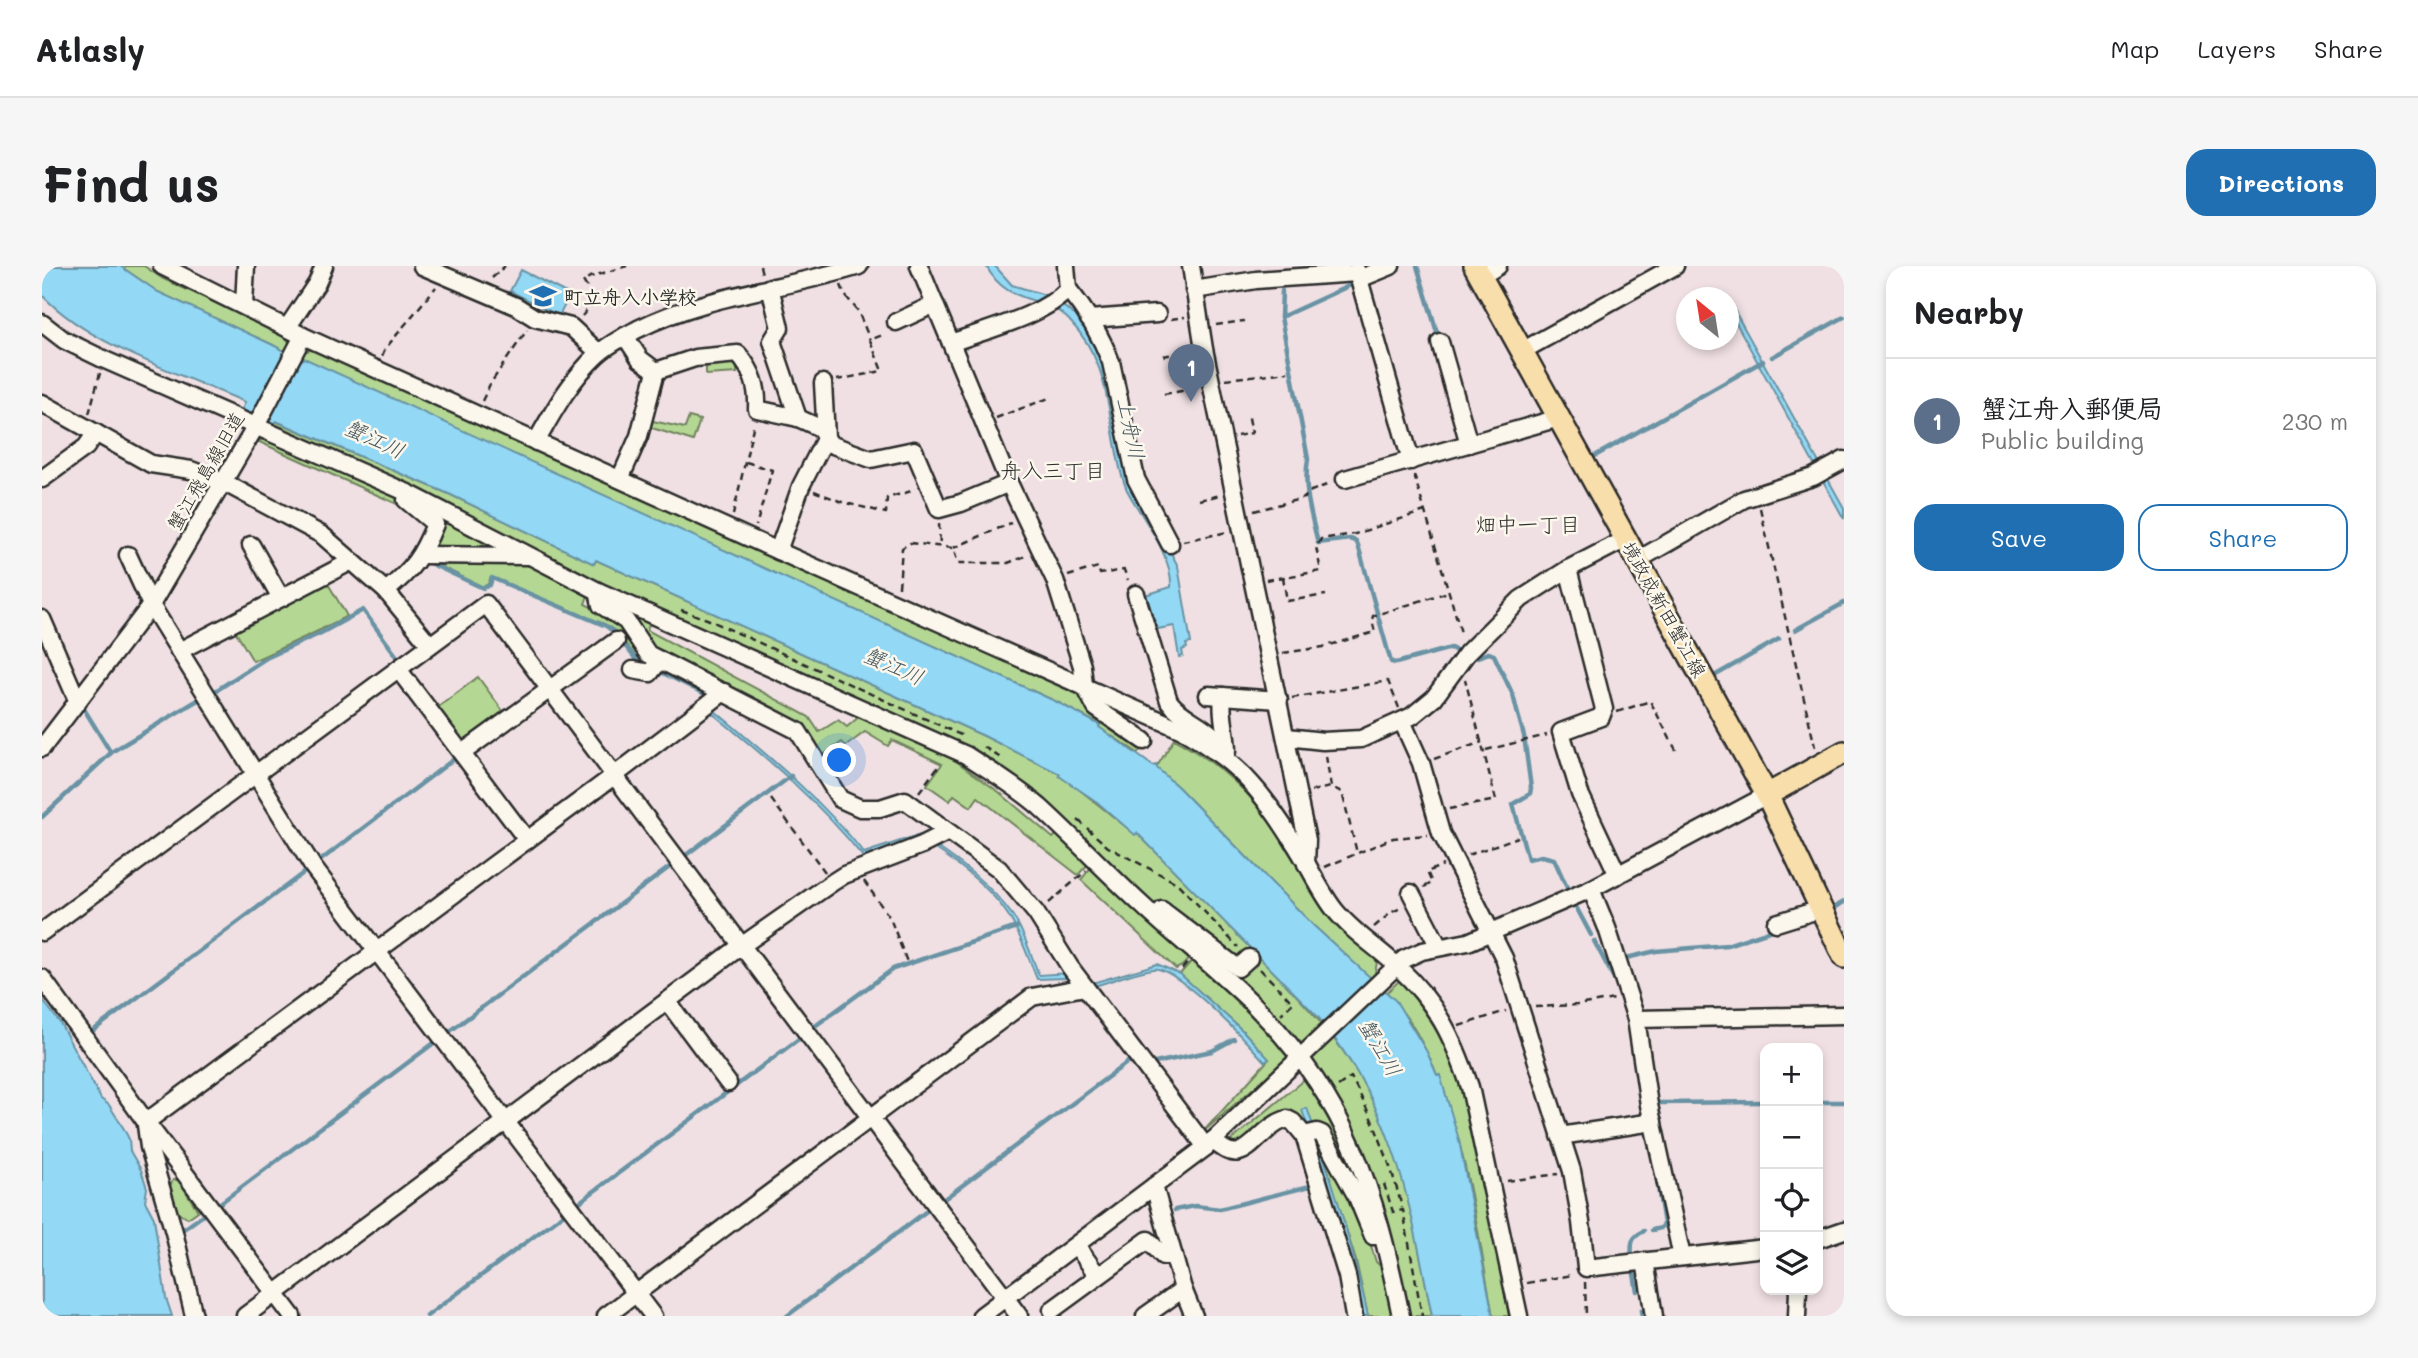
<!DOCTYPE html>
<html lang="en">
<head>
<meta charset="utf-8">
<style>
  body { margin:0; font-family:Mali,"Klee One",sans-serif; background:#f6f6f6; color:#202124 }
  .controls { position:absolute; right:21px; bottom:21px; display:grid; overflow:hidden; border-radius:14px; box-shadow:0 4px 10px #0003 }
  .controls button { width:63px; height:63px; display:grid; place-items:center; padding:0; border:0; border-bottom:2px solid #e0e0e0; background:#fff; color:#202124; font:35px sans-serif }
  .compass { position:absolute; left:1634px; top:21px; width:63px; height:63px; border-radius:50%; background:#fff; box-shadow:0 4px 10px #0003; rotate:330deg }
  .you { position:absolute; left:798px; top:495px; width:24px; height:24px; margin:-18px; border:5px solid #fff; border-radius:50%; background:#1a73e8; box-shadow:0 0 0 10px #1a73e833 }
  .badge { display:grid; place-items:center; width:46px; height:46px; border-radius:50%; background:#1f6fb2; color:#fff; font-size:23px; font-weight:700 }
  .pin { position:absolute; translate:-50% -58px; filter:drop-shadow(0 2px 4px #0008) }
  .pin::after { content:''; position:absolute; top:37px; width:24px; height:21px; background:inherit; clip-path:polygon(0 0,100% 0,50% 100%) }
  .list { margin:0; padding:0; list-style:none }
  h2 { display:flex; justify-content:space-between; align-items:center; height:91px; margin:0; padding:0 28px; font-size:30px }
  h2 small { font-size:23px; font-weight:400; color:#757577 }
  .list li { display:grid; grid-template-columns:46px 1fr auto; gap:21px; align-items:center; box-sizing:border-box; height:126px; padding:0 28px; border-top:2px solid #e0e0e0 }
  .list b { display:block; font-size:26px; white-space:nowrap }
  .list p { margin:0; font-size:23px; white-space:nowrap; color:#757577 }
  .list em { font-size:23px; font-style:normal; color:#757577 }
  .actions { display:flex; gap:14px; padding:21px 28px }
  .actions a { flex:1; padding:16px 0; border:2px solid #1f6fb2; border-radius:21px; text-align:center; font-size:24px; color:#1f6fb2 }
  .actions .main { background:#1f6fb2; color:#fff }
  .icon { flex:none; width:38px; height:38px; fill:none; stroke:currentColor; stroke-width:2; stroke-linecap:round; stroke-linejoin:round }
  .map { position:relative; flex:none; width:1802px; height:1050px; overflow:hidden; border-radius:21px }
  header { display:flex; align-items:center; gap:42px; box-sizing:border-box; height:98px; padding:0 35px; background:#fff; border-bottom:2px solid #e0e0e0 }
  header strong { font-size:33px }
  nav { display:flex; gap:38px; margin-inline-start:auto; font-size:24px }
  .intro { display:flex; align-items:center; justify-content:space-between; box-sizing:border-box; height:168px; padding:0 42px }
  h1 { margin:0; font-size:49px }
  .button { padding:18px 32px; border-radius:21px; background:#1f6fb2; color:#fff; font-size:24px; font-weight:700 }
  main { display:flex; gap:42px; padding:0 42px }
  aside { flex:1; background:#fff; border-radius:21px; box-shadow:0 4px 10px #0003 }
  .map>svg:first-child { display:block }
  .green { fill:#b4d893; stroke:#70825f; stroke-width:2 }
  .water { fill:#93d8f5; stroke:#6993a4; stroke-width:2 }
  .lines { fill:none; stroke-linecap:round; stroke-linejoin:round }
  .stream { stroke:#6993a4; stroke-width:4.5 }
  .minor-casing { stroke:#2b2b2b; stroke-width:21 }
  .major-casing { stroke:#2b2b2b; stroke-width:26 }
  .path { stroke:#2b2b2b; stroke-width:2.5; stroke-dasharray:7 5; stroke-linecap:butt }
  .minor { stroke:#fbf7ec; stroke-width:16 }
  .major { stroke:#f8deab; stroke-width:21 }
  .labels { text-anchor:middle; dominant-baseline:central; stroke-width:5; stroke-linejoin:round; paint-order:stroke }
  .poi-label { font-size:19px; font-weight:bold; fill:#2b2b2b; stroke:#fbf7ec; text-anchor:start }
  .street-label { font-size:19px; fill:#2b2b2b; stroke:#fbf7ec }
  .water-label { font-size:21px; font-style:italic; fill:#45565e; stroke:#fbf7ec }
  .neighbourhood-label { font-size:21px; fill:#2b2b2b; stroke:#fbf7ec }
</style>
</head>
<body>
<header>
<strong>Atlasly</strong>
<nav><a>Map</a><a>Layers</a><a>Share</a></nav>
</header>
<div class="intro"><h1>Find us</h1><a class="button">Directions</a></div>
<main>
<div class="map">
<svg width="1802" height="1050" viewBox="0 0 1802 1050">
  <rect width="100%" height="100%" fill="#f0e0e3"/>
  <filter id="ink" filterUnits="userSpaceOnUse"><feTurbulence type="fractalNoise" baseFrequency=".0143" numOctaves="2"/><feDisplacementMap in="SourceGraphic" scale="14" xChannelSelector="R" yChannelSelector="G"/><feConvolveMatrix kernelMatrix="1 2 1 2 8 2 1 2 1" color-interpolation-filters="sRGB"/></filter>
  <g filter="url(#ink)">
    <g class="green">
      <path d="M78,0H102L121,13L242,68L248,78L243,86L229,78L116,26Z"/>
      <path d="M271,83L1044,432L1102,479L1096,487L1056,461L1057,458L1015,436L262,93L256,92L259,87Z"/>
      <path d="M695,92V107L664,109V94Z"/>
      <path d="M647,151L658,154L651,175L604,160L606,154L643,162Z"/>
      <path d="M223,153L233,155L407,228L552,298L554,294L942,470L1018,508L1093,568L1095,567C1134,606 1173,646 1211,685C1259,734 1307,780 1336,844C1366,909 1376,980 1390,1050H1363L1334,930L1267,796L991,530L548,313L223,159Z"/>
      <path d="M213,174H234L342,221L373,246Z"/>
      <path d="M377,236L470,287L387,286L400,255Z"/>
      <path d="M381,292L486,294L548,324L543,338L576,354L610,399L594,391L573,365L564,359L449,311L446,318L441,321Z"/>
      <path d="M285,316L305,350L274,366L211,395L192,363Z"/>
      <path d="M573,335L609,353L605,364L767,451L777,466L796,454L805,461L818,450L911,493L957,526L1011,572L1015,568L1047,597L1036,609L936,531L929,541L912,529L908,535L885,519L900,498L850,474L846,480L823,466L804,480L800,476L777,492L759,463L611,386Z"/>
      <path d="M436,411L464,449L423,480L395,442Z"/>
      <path d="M1132,473C1189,504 1220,539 1253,593C1262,607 1267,623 1277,636C1294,657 1315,674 1336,691L1332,712L1330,714L1272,660L1136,521L1114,502Z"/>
      <path d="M1050,600L1151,689L1140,700L1134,703L1039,614Z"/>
      <path d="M1153,691L1206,741L1248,790L1160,867L1227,793L1201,765L1138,708Z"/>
      <path d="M1357,715C1373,729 1403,775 1410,795C1439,874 1451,967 1467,1050H1451C1433,954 1421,840 1368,756C1361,746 1352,737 1344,727Z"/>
      <path d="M1265,811L1309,885L1297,891L1282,865L1273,858L1263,862L1259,851L1245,845L1238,847L1193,880L1185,878Z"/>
      <path d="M1276,872L1322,957L1334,996L1343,1004L1352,1044L1350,1050H1326L1314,995Z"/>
      <path d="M131,914H137L156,945L146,952L135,947L127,922Z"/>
    </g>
    <g class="water">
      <path d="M0,0H78L116,26L229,78L260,94L262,92L1015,436L1058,459L1057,461L1111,500L1114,499L1115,502L1136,521L1272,660L1354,735L1385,786L1395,809H1398L1417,874L1451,1050H1390C1367,934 1354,846 1276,751L1095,567L1093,569L1055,536L1017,510L1018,508L942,470L554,294L552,298L407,228L234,155L232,157L200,144L203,136C139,108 48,80 0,29Z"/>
      <path d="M944,0H953L970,19L1010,31L1031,48L1036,46L1058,80L1092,219L1136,300L1149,377L1144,378L1145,382L1140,384L1141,390L1137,391L1132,360L1110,364L1100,330L1129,321C1131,289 1099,251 1085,224C1078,209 1076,193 1073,177C1064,128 1063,92 1027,54C1000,26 967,42 944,0Z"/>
      <path d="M479,4L528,29L517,50L468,25Z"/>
      <path d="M1686,33L1802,242V253L1687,44Z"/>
      <path d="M673,445C726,490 779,533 822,587L876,569C911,590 947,616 971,650C983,667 989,690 997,709L1026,707L1025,712L995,713C987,694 980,672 969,654C951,622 907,590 876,572L822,592C777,536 725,492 670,447Z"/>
      <path d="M1115,698L1138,708L1201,765L1227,793L1223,796C1204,775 1141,708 1116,703C1106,701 1064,717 1052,720L1050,717Z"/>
      <path d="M0,733L18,757L59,833L67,839L82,863L87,873L88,885L99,904L105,922L103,935L112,952L124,1032L130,1050H0Z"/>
      <path d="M1265,842C1289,910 1311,979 1326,1050H1321C1306,980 1284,912 1260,844Z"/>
    </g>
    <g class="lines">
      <g class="stream">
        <path d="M1375,0L1397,73"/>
        <path d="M1240,25L1239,51L1266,193C1261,223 1269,248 1276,277L1308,273L1314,275L1316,279L1349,396L1354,397L1409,382L1429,393L1447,387L1452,389L1471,429L1475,445L1482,470L1489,522L1488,528L1471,538L1486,593L1500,590L1512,593L1527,626"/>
        <path d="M1239,51L1311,18"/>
        <path d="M1730,91L1802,51"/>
        <path d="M1553,190L1721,95"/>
        <path d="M383,295L441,322L448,319L450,312L564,360L572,366L593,392L609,400"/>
        <path d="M1753,364L1802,337"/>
        <path d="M617,405L669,431"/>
        <path d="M1674,409L1737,373"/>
        <path d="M172,426L224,392L279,367L321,344L356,392"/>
        <path d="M42,443L69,487"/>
        <path d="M0,551L71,485L156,434"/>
        <path d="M640,592L749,510"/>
        <path d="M279,594L412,493"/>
        <path d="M1532,637L1549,669"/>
        <path d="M1793,641L1802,636"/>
        <path d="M1552,675L1576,720"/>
        <path d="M1580,693L1614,685L1685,679L1736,662"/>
        <path d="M769,763L851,703L975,661"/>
        <path d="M407,766L629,600"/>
        <path d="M48,767L264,605"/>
        <path d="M1108,798L1170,785L1192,773"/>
        <path d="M1776,836H1802"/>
        <path d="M1617,837L1723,836"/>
        <path d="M898,936L1090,793"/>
        <path d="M177,938L392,777"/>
        <path d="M535,938L758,772"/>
        <path d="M1133,944L1153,940L1178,943L1272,919"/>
        <path d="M1610,964L1619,962L1622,958L1612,897"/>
        <path d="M139,965L160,950"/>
        <path d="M1590,993C1589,977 1588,972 1602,965"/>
        <path d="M1591,1002L1595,1025"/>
        <path d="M1599,1045L1600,1050"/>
        <path d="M385,1050L522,948"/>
        <path d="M745,1050L886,944"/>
      </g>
      <defs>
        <g id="minor">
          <path d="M120,0L261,70L736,285L1140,464C1195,496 1218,522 1251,575C1266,597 1276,622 1292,643C1310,666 1335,681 1355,700C1395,737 1411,771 1428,821L1477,1050"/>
          <path d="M380,0L474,40L493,52L529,61L557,87"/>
          <path d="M877,0L967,217L1013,314L1040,400L1042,419L1054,442L1102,475"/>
          <path d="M1149,0L1162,83L1265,574L1264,598"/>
          <path d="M1315,5L1317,13L1349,0"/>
          <path d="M1439,10L1456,0"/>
          <path d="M1317,13L1369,195"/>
          <path d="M728,21L738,62L730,75L756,152"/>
          <path d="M1026,23C1044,45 1059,70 1069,96L1094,213L1128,278"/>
          <path d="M1152,24L1214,14L1315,7"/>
          <path d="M202,39L204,0"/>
          <path d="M1047,53L1115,48"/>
          <path d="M854,56L893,38"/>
          <path d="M0,57L22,74L63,94L366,227L556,325L924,489C949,505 975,521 998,541C1033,573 1066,608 1101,640C1137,674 1177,704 1212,739C1306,833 1333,923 1359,1050"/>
          <path d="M245,62L275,17L282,0"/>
          <path d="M583,70L598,93L614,105L653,92L696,88C711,105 716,121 715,143L756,152L778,162L788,178L829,193L872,184L897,243L919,237L967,217"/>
          <path d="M1398,76L1427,178"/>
          <path d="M909,77C943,64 1002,50 1026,23L1024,0"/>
          <path d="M1480,85L1633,0"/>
          <path d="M0,137L109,198L149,204L181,216L280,269L344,325L388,379"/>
          <path d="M494,176C512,144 529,113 556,88C567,78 583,70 596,63C666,28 744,23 817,0"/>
          <path d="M0,213L44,181L54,167"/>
          <path d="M578,213L597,170L614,105"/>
          <path d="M1303,213L1517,152"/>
          <path d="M209,279L239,332"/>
          <path d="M736,285L759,220L784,171L781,117"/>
          <path d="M86,289L109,339L271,601L611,1050"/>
          <path d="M380,289L486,290"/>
          <path d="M1596,294L1702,233L1771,211L1802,194"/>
          <path d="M1526,303L1562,443L1559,451L1519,466L1538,528L1576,609"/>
          <path d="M344,325C371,303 380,290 393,258L364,234"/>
          <path d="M556,325L559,339L584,355L606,388L756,465L798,533L818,542H838L863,534L957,603L994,647L1028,701L1164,881"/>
          <path d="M1094,328L1127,435C1140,454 1168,459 1178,480"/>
          <path d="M0,353L36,436"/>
          <path d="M137,385L310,295"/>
          <path d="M356,403L485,574"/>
          <path d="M591,404L608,407L618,394"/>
          <path d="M1166,429L1237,434"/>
          <path d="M1181,430C1178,449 1185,467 1185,486"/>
          <path d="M1360,455L1379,497L1399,567L1462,692L1530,905L1539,956L1544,1002L1723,982"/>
          <path d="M1245,471L1281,475L1319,473L1370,450L1392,432L1425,387L1479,333L1526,303L1584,273"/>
          <path d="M0,482L109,339L214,160L261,70"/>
          <path d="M420,487L574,375"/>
          <path d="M1549,623L1565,662L1594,753L1607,839L1640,991"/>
          <path d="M1369,627L1397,681"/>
          <path d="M1120,644L1196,702L1207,692"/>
          <path d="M1734,657L1779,643"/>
          <path d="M0,666L444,338L977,1050"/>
          <path d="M0,712L104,856L250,1050"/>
          <path d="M625,735L686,817"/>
          <path d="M1594,753L1802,749"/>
          <path d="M104,856L573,509L682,426"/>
          <path d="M104,859L107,881L132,966L152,1050"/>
          <path d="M1262,869L1275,866L1280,868L1315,931L1331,970"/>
          <path d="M1518,870L1611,856"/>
          <path d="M1171,874C1204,908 1212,863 1245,853L1251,856L1262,869L1305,1010L1312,1050"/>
          <path d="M1112,920L1141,1023L1152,1050"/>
          <path d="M1776,973L1802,964"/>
          <path d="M1034,979L1056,1010"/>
          <path d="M1603,995L1612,1050"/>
          <path d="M1010,1044L1106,974L1121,990H1132"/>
          <path d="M203,1050L699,680L791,616L802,609L880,579L906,566"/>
          <path d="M564,1050L990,731L1043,721"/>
          <path d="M939,1050L1164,881L1362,693L1380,685L1426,676L1549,623L1725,529"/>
          <path d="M1103,1050L1141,1023"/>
          <path d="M1755,1050L1756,1024"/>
        </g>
        <g id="major">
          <path d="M1433,0L1725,529L1802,691"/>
          <path d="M1725,529L1802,486"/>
        </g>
      </defs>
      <use href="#minor" class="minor-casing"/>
      <use href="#major" class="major-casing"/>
      <g class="path">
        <path d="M718,0L720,8"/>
        <path d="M450,12L463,0"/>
        <path d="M799,19L803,29L816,45L828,74"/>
        <path d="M540,50L553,35L541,15L548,11L585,0"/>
        <path d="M1129,53L1143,51"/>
        <path d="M1174,59L1202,55"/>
        <path d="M340,90L343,83L394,21"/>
        <path d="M1121,90L1149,85"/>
        <path d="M1183,113L1246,106"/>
        <path d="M795,114L840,105L828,74L843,68"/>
        <path d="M1122,128L1157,122"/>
        <path d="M440,135L448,118L485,64"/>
        <path d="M47,148L58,107"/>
        <path d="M954,152L1007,132"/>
        <path d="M1195,170L1210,167L1206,147"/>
        <path d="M704,196L730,204L714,260"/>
        <path d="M1372,209L1420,370"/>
        <path d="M772,225L800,236L844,247L845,232L873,224"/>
        <path d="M1157,234L1178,229"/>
        <path d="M1718,242L1773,481"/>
        <path d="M1212,245L1262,232L1269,225L1290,217"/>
        <path d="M691,249L712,157"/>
        <path d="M897,257L898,280"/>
        <path d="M1141,275L1186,266"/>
        <path d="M911,282L969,257"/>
        <path d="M1026,310L1056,301L1058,308L1082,304L1086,314"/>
        <path d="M1241,311L1245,335L1284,329"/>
        <path d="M1224,314L1279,305L1274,281L1279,273L1313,268L1383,245"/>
        <path d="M857,321L860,282L868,277L911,282L916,297H966L986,289"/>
        <path d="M639,344L665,353L921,470"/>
        <path d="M1241,387L1281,381L1333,366L1330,354L1331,350L1406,326"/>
        <path d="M1250,432L1346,415L1357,442"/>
        <path d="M1575,446L1608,435L1634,484"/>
        <path d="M942,481L960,493"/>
        <path d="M1444,484L1505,469"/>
        <path d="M1284,490L1289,521L1300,526L1315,587"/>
        <path d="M1392,493L1440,476"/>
        <path d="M1269,525L1289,521"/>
        <path d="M877,526L898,498"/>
        <path d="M729,533L783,606"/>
        <path d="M1407,543L1454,534L1423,413"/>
        <path d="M1036,554L1066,581L1135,617L1196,681"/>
        <path d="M1426,589L1476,571"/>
        <path d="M1283,601L1351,572L1386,569"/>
        <path d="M822,615L848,652L865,696"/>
        <path d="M1382,621L1390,617L1385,606L1401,599"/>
        <path d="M1007,637L1044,605"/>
        <path d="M1332,661L1350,646L1361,641"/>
        <path d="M1140,703L1145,697"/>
        <path d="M1218,703L1251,737L1239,748"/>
        <path d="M1493,741L1535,739L1573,733"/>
        <path d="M1417,760L1464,745"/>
        <path d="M1296,820L1309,811C1332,855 1348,894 1360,942"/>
        <path d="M1465,915L1516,908"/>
        <path d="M1342,918L1351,946L1361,944L1380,1050"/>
        <path d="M1543,1016L1544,1050"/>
        <path d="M1485,1017L1530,1009"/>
      </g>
      <use href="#minor" class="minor"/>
      <use href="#major" class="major"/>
    </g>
  </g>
  <defs>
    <symbol id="school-bare" viewBox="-9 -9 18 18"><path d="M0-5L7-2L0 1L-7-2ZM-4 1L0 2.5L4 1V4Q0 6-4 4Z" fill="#1f6fb2" stroke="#fbf7ec" stroke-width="2.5" paint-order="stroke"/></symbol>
  </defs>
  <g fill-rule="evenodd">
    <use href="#school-bare" x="482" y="11" width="38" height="38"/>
  </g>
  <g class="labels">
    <g class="poi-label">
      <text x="522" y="30">町立舟入小学校</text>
    </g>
    <g class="street-label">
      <text transform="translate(163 205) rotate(-60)">蟹江飛島線旧道</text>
      <text transform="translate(1623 343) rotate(61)">境政成新田蟹江線</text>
    </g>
    <g class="water-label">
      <text transform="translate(1090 162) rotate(78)">上舟川</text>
      <text transform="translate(333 172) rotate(25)">蟹江川</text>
      <text transform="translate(852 399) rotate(24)">蟹江川</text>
      <text transform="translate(1339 781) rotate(60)">蟹江川</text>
    </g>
    <g class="neighbourhood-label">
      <text x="1011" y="203">舟入三丁目</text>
      <text x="1486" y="257">畑中一丁目</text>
    </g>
  </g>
</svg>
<div class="controls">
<button>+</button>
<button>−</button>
<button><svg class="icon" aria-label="locate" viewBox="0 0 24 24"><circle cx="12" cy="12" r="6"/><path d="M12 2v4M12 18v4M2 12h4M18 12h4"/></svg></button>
<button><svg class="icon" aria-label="layers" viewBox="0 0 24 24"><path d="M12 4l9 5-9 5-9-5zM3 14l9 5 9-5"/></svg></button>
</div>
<svg class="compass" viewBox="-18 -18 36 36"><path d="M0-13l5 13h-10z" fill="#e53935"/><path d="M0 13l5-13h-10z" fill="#757577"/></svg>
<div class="you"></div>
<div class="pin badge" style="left:1149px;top:136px;background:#5c6f8a">1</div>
</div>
<aside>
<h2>Nearby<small></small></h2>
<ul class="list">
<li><span class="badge" style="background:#5c6f8a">1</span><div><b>蟹江舟入郵便局</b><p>Public building</p></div><em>230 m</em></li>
</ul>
<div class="actions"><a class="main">Save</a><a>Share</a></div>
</aside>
</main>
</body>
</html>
